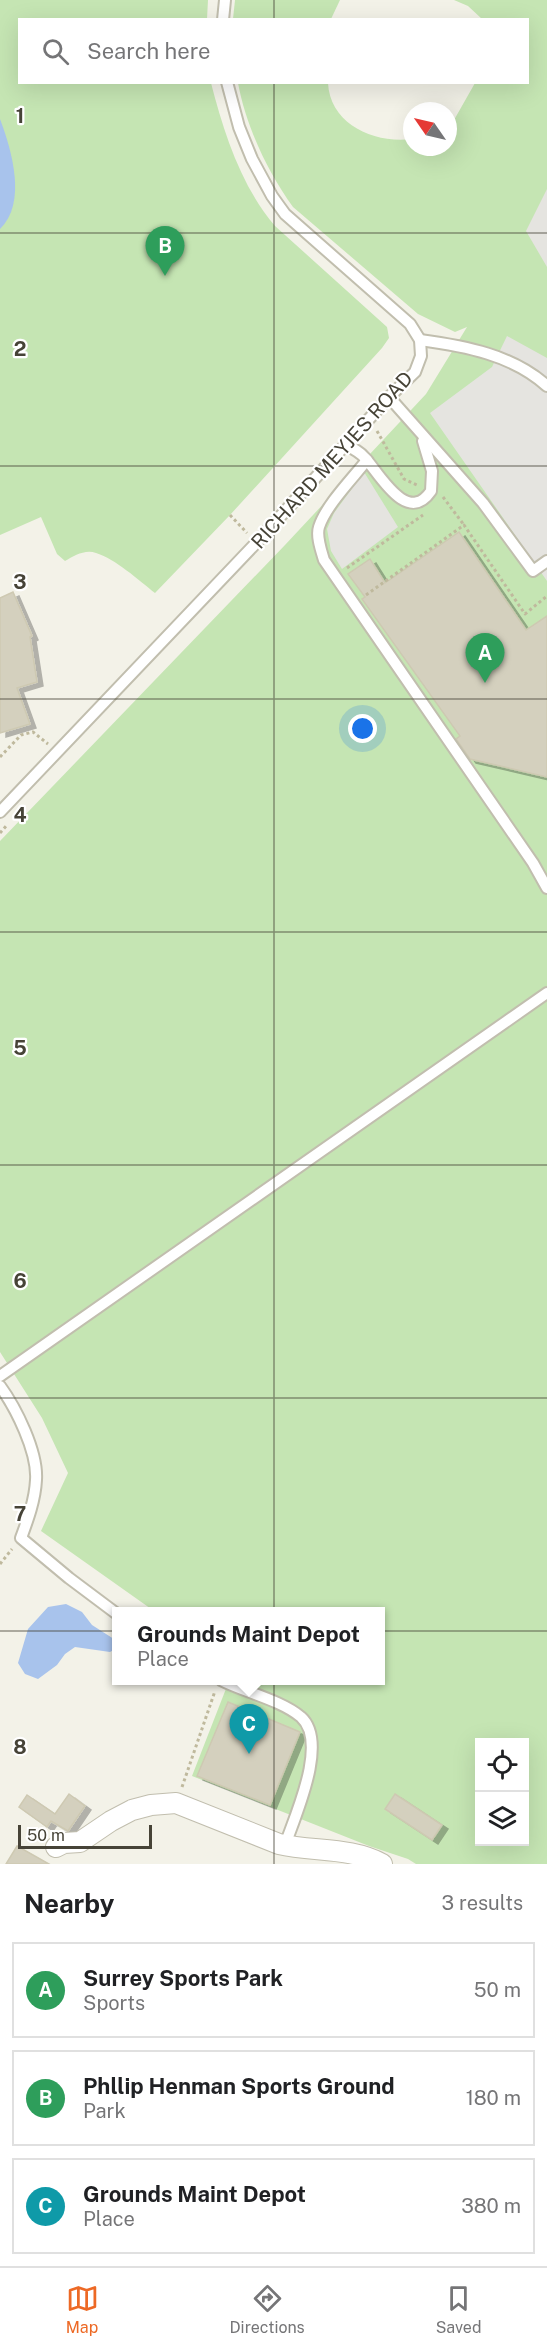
<!DOCTYPE html>
<html lang="en">
<head>
<meta charset="utf-8">
<style>
  body { margin:0; font-family:"Public Sans",sans-serif; background:#f2f2f2; color:#202124 }
  .controls { position:absolute; right:18px; bottom:18px; display:grid; overflow:hidden; border-radius:0px; box-shadow:0 6px 24px #0002 }
  .controls button { width:54px; height:54px; display:grid; place-items:center; padding:0; border:0; border-bottom:2px solid #e0e0e0; background:#fff; color:#202124; font:30px sans-serif }
  .compass { position:absolute; left:403px; top:102px; width:54px; height:54px; border-radius:50%; background:#fff; box-shadow:0 6px 24px #0002; rotate:304deg }
  .scale { position:absolute; left:18px; bottom:15px; width:134px; box-sizing:border-box; padding-left:6px; border:3px solid #464337; border-top:0; font-size:16px; line-height:21px; white-space:nowrap; color:#464337; -webkit-text-stroke:4px #fff; paint-order:stroke }
  .you { position:absolute; left:363px; top:729px; width:21px; height:21px; margin:-15px; border:4px solid #fff; border-radius:50%; background:#1a73e8; box-shadow:0 0 0 9px #1a73e833 }
  .badge { display:grid; place-items:center; width:39px; height:39px; border-radius:50%; background:#ed6925; color:#fff; font-size:20px; font-weight:700 }
  .pin { position:absolute; translate:-50% -50px; filter:drop-shadow(0 2px 3px #0008) }
  .pin::after { content:''; position:absolute; top:32px; width:21px; height:18px; background:inherit; clip-path:polygon(0 0,100% 0,50% 100%) }
  .popup { position:absolute; left:112px; top:1607px; width:273px; height:78px; box-sizing:border-box; display:grid; place-content:center; border-radius:0px; background:#fff; filter:drop-shadow(0 2px 4px #0005); font-size:20px; white-space:nowrap; color:#757577 }
  .popup b { font-size:22px; color:#202124 }
  .popup::after { content:''; position:absolute; left:50%; top:100%; margin-left:-12px; border:12px solid transparent; border-top-color:#fff }
  .list { margin:0; padding:0; list-style:none }
  h2 { display:flex; justify-content:space-between; align-items:center; height:78px; margin:0; padding:0 24px; font-size:26px }
  h2 small { font-size:20px; font-weight:400; color:#757577 }
  .list li { display:grid; grid-template-columns:39px 1fr auto; gap:18px; align-items:center; box-sizing:border-box; height:96px; margin:0 12px 12px; padding:0 12px; border:2px solid #e0e0e0; border-radius:0px }
  .list b { display:block; font-size:22px; white-space:nowrap }
  .list p { margin:0; font-size:20px; white-space:nowrap; color:#757577 }
  .list em { font-size:20px; font-style:normal; color:#757577 }
  .icon { flex:none; width:33px; height:33px; fill:none; stroke:currentColor; stroke-width:2; stroke-linecap:round; stroke-linejoin:round }
  .map { position:relative; flex:none; width:547px; height:1864px; overflow:hidden }
  .search { position:absolute; background:#fff; box-shadow:0 6px 24px #0002; left:18px; right:18px; top:18px; height:66px; display:flex; align-items:center; gap:15px; box-sizing:border-box; padding:0 21px; border-radius:0px; color:#757577; font-size:22px }
  .sheet { height:402px; background:#fff }
  nav { display:flex; justify-content:space-around; align-items:center; box-sizing:border-box; height:84px; border-top:2px solid #e0e0e0; background:#fff; font-size:16px; color:#757577 }
  nav a { display:grid; justify-items:center; gap:3px }
  nav .on { color:#ed6925 }
  .map>svg:first-child { display:block }
  .green { fill:#c5e5b3; fill-rule:evenodd }
  .parking { fill:#e5e4e0 }
  .water { fill:#a8c3ec }
  .building { fill:#d4d0be; stroke:#cec9b2; stroke-width:1.5; filter:url(#shadow) }
  .lines { fill:none; stroke-linecap:round; stroke-linejoin:round }
  .service-casing { stroke:#c1beae; stroke-width:14 }
  .minor-casing { stroke:#c1beae; stroke-width:22 }
  .path { stroke:#bfb99d; stroke-width:3; stroke-dasharray:3 3; stroke-linecap:butt }
  .service { stroke:#fff; stroke-width:10 }
  .minor { stroke:#fff; stroke-width:20 }
  .grid { fill:none; stroke:#464337; stroke-width:1.5; stroke-opacity:0.55 }
  .labels { text-anchor:middle; dominant-baseline:central; stroke-width:4.5; stroke-linejoin:round; paint-order:stroke }
  .street-label { font-size:20px; fill:#464337; stroke:#fff }
  .grid-label { font-size:20px; text-anchor:middle; font-weight:bold; fill:#464337; stroke:#fff; stroke-width:4.5; stroke-linejoin:round; paint-order:stroke }
</style>
</head>
<body>
<div class="map">
<svg width="547" height="1864" viewBox="0 0 547 1864">
  <defs>
    <filter id="shadow"><feDropShadow dx="6" dy="4" stdDeviation="0" flood-color="#0004"/></filter>
  </defs>
  <rect width="100%" height="100%" fill="#f3f2e8"/>
  <g class="green">
    <path d="M0,0H208L207,19L20,20V82L211,83C224,133 241,186 275,226L387,327L389,338L382,348L230,515L155,593C140,581 114,558 96,553C85,549 74,556 65,561L57,554L41,517L0,535Z"/>
    <path d="M235,0H340L331,19H233Z"/>
    <path d="M454,0H547V1864H416L408,1859L369,1846L192,1776L229,1681L381,1680V1612L154,1611L41,1531L68,1473L42,1418L0,1352V841L285,545L426,394L467,327L455,332L418,314L293,207C267,171 246,126 238,83H328C330,124 374,144 412,139V147H448V124L454,120L475,83L528,82V20L482,19L468,6ZM480,1742H524V1842H480Z"/>
  </g>
  <g class="parking">
    <path d="M547,189V267L526,231Z"/>
    <path d="M507,336L547,358V581L430,413L492,367Z"/>
    <path d="M364,472L398,527L342,569L331,551L327,529L334,513Z"/>
  </g>
  <g class="water">
    <path d="M0,119C12,151 27,203 0,229Z"/>
    <path d="M66,1604L82,1612L92,1625L117,1641V1648L110,1652L75,1647L65,1654L57,1665L38,1679L25,1674L18,1663L28,1629L48,1607Z"/>
  </g>
  <g class="building">
    <path d="M459,532L526,630L547,616V777L470,759L456,739L460,736L362,599L365,597L348,574L370,559L385,583Z"/>
    <path d="M13,592L32,636L30,637L37,682L17,688L30,724L0,733V598Z"/>
    <path d="M228,1702L300,1732L270,1805L197,1776Z"/>
    <path d="M69,1794L85,1806L68,1831L51,1821L47,1827L19,1807L27,1795L55,1814Z"/>
    <path d="M395,1794L442,1825L432,1840L385,1809Z"/>
    <path d="M17,1846L49,1864H6Z"/>
  </g>
  <g class="lines">
    <defs>
      <g id="service">
        <path d="M223,20L225,0"/>
        <path d="M420,340C465,346 513,355 547,386"/>
        <path d="M389,397L483,503L533,571L547,561"/>
        <path d="M346,445C354,449 360,452 365,458C379,473 407,526 431,491L432,471L423,441"/>
        <path d="M367,460C353,478 326,505 319,527C316,536 321,550 324,560L533,863L547,888"/>
        <path d="M0,812L257,542L389,397L415,372L421,356L420,340L410,324L285,214L272,196L252,159L239,127L227,82"/>
        <path d="M0,1376L547,993"/>
        <path d="M0,1386C16,1408 38,1452 36,1480C35,1500 28,1519 21,1538L69,1578L117,1614"/>
        <path d="M221,1680C244,1692 281,1700 301,1717C329,1742 295,1816 285,1845"/>
      </g>
      <path id="minor" d="M56,1847L64,1843L80,1842L111,1821L132,1810L151,1805L176,1803L279,1844C313,1852 351,1847 382,1864"/>
    </defs>
    <use href="#service" class="service-casing"/>
    <use href="#minor" class="minor-casing"/>
    <g class="path">
      <path d="M377,431L404,479L417,485"/>
      <path d="M443,497L464,525"/>
      <path d="M230,515L247,533"/>
      <path d="M347,568L423,515"/>
      <path d="M366,595L464,525L525,614L547,596"/>
      <path d="M0,757L21,735L33,732L48,744"/>
      <path d="M0,833L7,825"/>
      <path d="M0,1564L12,1549"/>
      <path d="M182,1787L215,1691"/>
    </g>
    <use href="#service" class="service"/>
    <use href="#minor" class="minor"/>
  </g>
  <path class="grid" d="M274,0V20M274,82V1864M0,233H547M0,466H547M0,699H547M0,932H547M0,1165H547M0,1398H547M0,1631H547"/>
  <g class="labels">
    <g class="street-label">
      <text transform="translate(332 460) rotate(-48)">RICHARD MEYJES ROAD</text>
    </g>
  </g>
  <g class="grid-label">
    <text x="20" y="123">1</text>
    <text x="20" y="356">2</text>
    <text x="20" y="589">3</text>
    <text x="20" y="822">4</text>
    <text x="20" y="1055">5</text>
    <text x="20" y="1288">6</text>
    <text x="20" y="1521">7</text>
    <text x="20" y="1754">8</text>
  </g>
</svg>
<div class="controls">
<button><svg class="icon" aria-label="locate" viewBox="0 0 24 24"><circle cx="12" cy="12" r="6"/><path d="M12 2v4M12 18v4M2 12h4M18 12h4"/></svg></button>
<button><svg class="icon" aria-label="layers" viewBox="0 0 24 24"><path d="M12 4l9 5-9 5-9-5zM3 14l9 5 9-5"/></svg></button>
</div>
<svg class="compass" viewBox="-18 -18 36 36"><path d="M0-13l5 13h-10z" fill="#e53935"/><path d="M0 13l5-13h-10z" fill="#757577"/></svg>
<div class="scale">50 m</div>
<div class="you"></div>
<div class="pin badge" style="left:485px;top:683px;background:#2e9e5b">A</div>
<div class="pin badge" style="left:165px;top:276px;background:#2e9e5b">B</div>
<div class="pin badge" style="left:249px;top:1754px;background:#0f9aa8">C</div>
<div class="popup"><b>Grounds Maint Depot</b>Place</div>
<div class="search"><svg class="icon" aria-label="search" viewBox="0 0 24 24"><circle cx="10" cy="10" r="6"/><path d="M15 15l6 6"/></svg>Search here</div>
</div>
<section class="sheet">
<h2>Nearby<small>3 results</small></h2>
<ul class="list">
<li><span class="badge" style="background:#2e9e5b">A</span><div><b>Surrey Sports Park</b><p>Sports</p></div><em>50 m</em></li>
<li><span class="badge" style="background:#2e9e5b">B</span><div><b>Phllip Henman Sports Ground</b><p>Park</p></div><em>180 m</em></li>
<li><span class="badge" style="background:#0f9aa8">C</span><div><b>Grounds Maint Depot</b><p>Place</p></div><em>380 m</em></li>
</ul>
</section>
<nav>
<a class="on"><svg class="icon" aria-label="map" viewBox="0 0 24 24"><path d="M3 6l6-2 6 2 6-2v14l-6 2-6-2-6 2zM9 4v14M15 6v14"/></svg>Map</a>
<a><svg class="icon" aria-label="directions" viewBox="0 0 24 24"><path d="M12 3l9 9-9 9-9-9zM9 14v-3h6M13 9l2 2-2 2"/></svg>Directions</a>
<a><svg class="icon" aria-label="saved" viewBox="0 0 24 24"><path d="M7 4h10v16l-5-4-5 4z"/></svg>Saved</a>
</nav>
</body>
</html>
